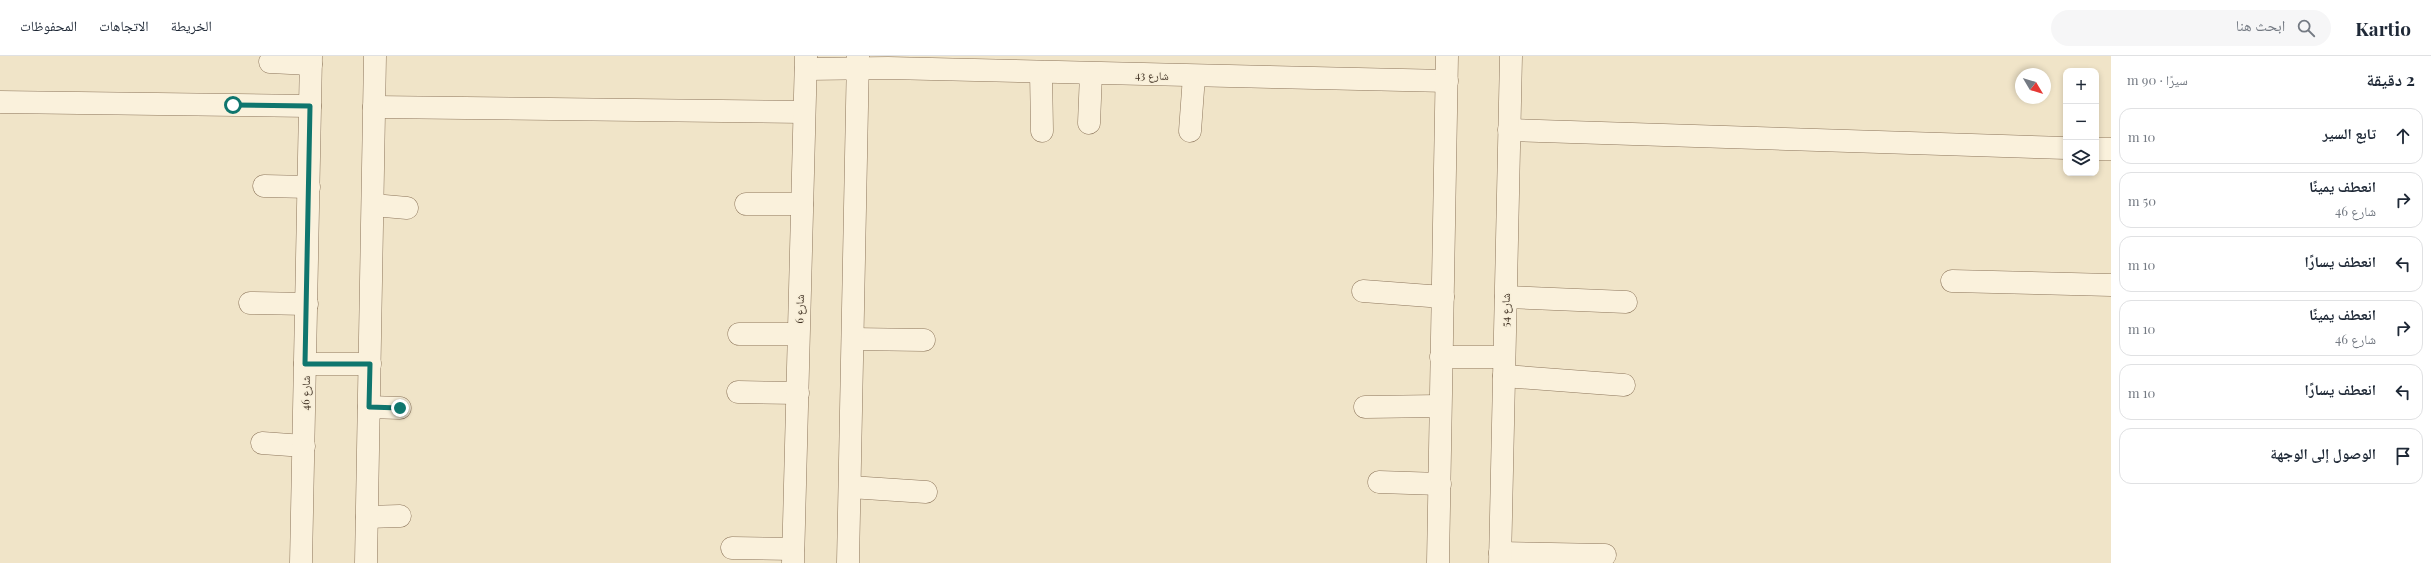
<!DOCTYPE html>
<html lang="ar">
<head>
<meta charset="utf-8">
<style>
  body { margin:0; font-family:"Playfair Display","Noto Naskh Arabic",serif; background:#f6f6f7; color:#1f2937; direction:rtl }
  .controls { position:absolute; right:12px; top:12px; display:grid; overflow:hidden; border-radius:8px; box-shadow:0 2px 6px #0003 }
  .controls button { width:36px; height:36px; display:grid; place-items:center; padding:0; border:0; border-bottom:1px solid #e0e1e3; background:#fff; color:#1f2937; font:20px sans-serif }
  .compass { position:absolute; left:2015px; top:12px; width:36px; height:36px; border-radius:50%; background:#fff; box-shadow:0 2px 6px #0003; rotate:128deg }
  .stop { position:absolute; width:12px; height:12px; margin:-9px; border:3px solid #0f766e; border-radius:50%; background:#fff }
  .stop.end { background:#0f766e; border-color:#fff; box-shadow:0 1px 4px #0008 }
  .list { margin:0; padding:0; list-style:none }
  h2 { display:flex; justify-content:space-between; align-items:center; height:52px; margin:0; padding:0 16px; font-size:17px }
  h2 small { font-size:13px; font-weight:400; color:#747a83 }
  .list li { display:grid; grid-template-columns:26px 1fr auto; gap:12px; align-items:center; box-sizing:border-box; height:56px; margin:0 8px 8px; padding:0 8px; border:1px solid #e0e1e3; border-radius:12px }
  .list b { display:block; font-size:15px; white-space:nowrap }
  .list p { margin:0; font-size:13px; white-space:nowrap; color:#747a83 }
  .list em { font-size:13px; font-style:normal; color:#747a83 }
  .icon { flex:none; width:22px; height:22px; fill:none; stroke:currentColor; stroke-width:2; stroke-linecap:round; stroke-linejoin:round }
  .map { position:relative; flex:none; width:2111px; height:507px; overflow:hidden; direction:ltr }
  header { display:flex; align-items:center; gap:24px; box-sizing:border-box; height:56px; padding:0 20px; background:#fff; border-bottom:1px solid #e0e1e3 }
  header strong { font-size:19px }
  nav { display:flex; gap:22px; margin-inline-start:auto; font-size:14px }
  .search { width:280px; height:36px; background:#f6f6f7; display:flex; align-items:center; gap:10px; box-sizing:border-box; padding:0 14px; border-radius:22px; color:#747a83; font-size:15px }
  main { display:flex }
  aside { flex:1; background:#fff }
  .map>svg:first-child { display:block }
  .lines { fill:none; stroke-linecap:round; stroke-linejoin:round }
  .minor-casing { stroke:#8d765c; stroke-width:23 }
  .minor { stroke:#faf1dc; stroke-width:22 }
  .route { stroke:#0f766e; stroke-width:5 }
  .labels { text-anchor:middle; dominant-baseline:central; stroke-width:3; stroke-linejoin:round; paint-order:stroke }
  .street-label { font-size:11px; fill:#3d2e20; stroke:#f7eed8 }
</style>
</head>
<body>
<header>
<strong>Kartio</strong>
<div class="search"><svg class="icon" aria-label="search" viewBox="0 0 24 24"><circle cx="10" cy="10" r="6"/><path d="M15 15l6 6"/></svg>ابحث هنا</div>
<nav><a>الخريطة</a><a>الاتجاهات</a><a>المحفوظات</a></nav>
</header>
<main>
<aside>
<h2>2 دقيقة<small>سيرًا · 90 m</small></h2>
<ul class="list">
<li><svg class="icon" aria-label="ahead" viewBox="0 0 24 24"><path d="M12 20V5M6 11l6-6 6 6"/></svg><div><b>تابع السير</b></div><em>10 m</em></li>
<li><svg class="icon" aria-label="right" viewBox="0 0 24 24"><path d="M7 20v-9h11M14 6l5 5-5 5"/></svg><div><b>انعطف يمينًا</b><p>شارع 46</p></div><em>50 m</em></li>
<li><svg class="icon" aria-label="left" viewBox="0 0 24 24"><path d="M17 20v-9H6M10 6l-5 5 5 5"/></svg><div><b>انعطف يسارًا</b></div><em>10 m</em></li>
<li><svg class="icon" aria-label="right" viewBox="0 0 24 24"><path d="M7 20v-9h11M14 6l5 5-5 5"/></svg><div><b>انعطف يمينًا</b><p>شارع 46</p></div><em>10 m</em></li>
<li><svg class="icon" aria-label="left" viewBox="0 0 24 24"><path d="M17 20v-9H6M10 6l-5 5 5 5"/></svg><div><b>انعطف يسارًا</b></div><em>10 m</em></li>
<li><svg class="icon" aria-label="arrive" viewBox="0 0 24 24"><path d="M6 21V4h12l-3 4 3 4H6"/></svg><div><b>الوصول إلى الوجهة</b></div></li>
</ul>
</aside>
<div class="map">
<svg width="2111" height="507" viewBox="0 0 2111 507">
  <rect width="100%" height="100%" fill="#f0e4c8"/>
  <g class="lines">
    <defs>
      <g id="minor">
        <path d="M270,6L311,8"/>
        <path d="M806,13L888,12L1447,25"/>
        <path d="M1041,16L1042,75"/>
        <path d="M0,46L310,50"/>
        <path d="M374,51L804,56"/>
        <path d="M1089,67L1091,18"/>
        <path d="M1509,74L2066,92"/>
        <path d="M1190,75L1194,20"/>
        <path d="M2096,93H2111"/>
        <path d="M264,130L309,131"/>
        <path d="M746,148H802"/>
        <path d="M373,149L407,152"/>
        <path d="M1952,225L2111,229"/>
        <path d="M1363,235L1443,241"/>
        <path d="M1506,241L1626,246"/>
        <path d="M250,247L307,248"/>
        <path d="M739,278H798"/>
        <path d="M853,283L924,284"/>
        <path d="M1441,301H1504"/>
        <path d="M305,308H370"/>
        <path d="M1504,320L1624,329"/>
        <path d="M738,336L798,337"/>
        <path d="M369,351L400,352"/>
        <path d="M1365,351L1440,350"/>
        <path d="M262,387L304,390"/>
        <path d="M1379,426L1440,428"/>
        <path d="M850,431L926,436"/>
        <path d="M367,461L400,460"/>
        <path d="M732,492L793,493"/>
        <path d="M1500,497L1605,499"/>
        <path d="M301,507L311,0"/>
        <path d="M366,507L375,0"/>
        <path d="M793,507L806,0"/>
        <path d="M848,507L858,0"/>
        <path d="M1438,507L1447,0"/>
        <path d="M1500,507L1511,0"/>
      </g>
    </defs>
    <use href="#minor" class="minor-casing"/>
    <use href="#minor" class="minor"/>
  </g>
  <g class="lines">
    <path class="route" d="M233,49L310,50L305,308H370L369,351L400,352"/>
  </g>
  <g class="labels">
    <g class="street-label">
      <text transform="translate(1152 19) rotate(1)">شارع 43</text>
      <text transform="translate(799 253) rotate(-89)">شارع 6</text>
      <text transform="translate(1505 254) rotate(-89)">شارع 54</text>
      <text transform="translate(305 337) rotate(-89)">شارع 46</text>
    </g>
  </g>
</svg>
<div class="controls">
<button>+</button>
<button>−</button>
<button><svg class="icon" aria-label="layers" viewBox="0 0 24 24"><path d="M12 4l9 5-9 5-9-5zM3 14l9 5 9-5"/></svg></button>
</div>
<svg class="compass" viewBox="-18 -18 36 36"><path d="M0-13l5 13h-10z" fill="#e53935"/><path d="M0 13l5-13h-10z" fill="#747a83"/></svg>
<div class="stop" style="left:233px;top:49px"></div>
<div class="stop end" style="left:400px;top:352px"></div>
</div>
</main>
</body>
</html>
